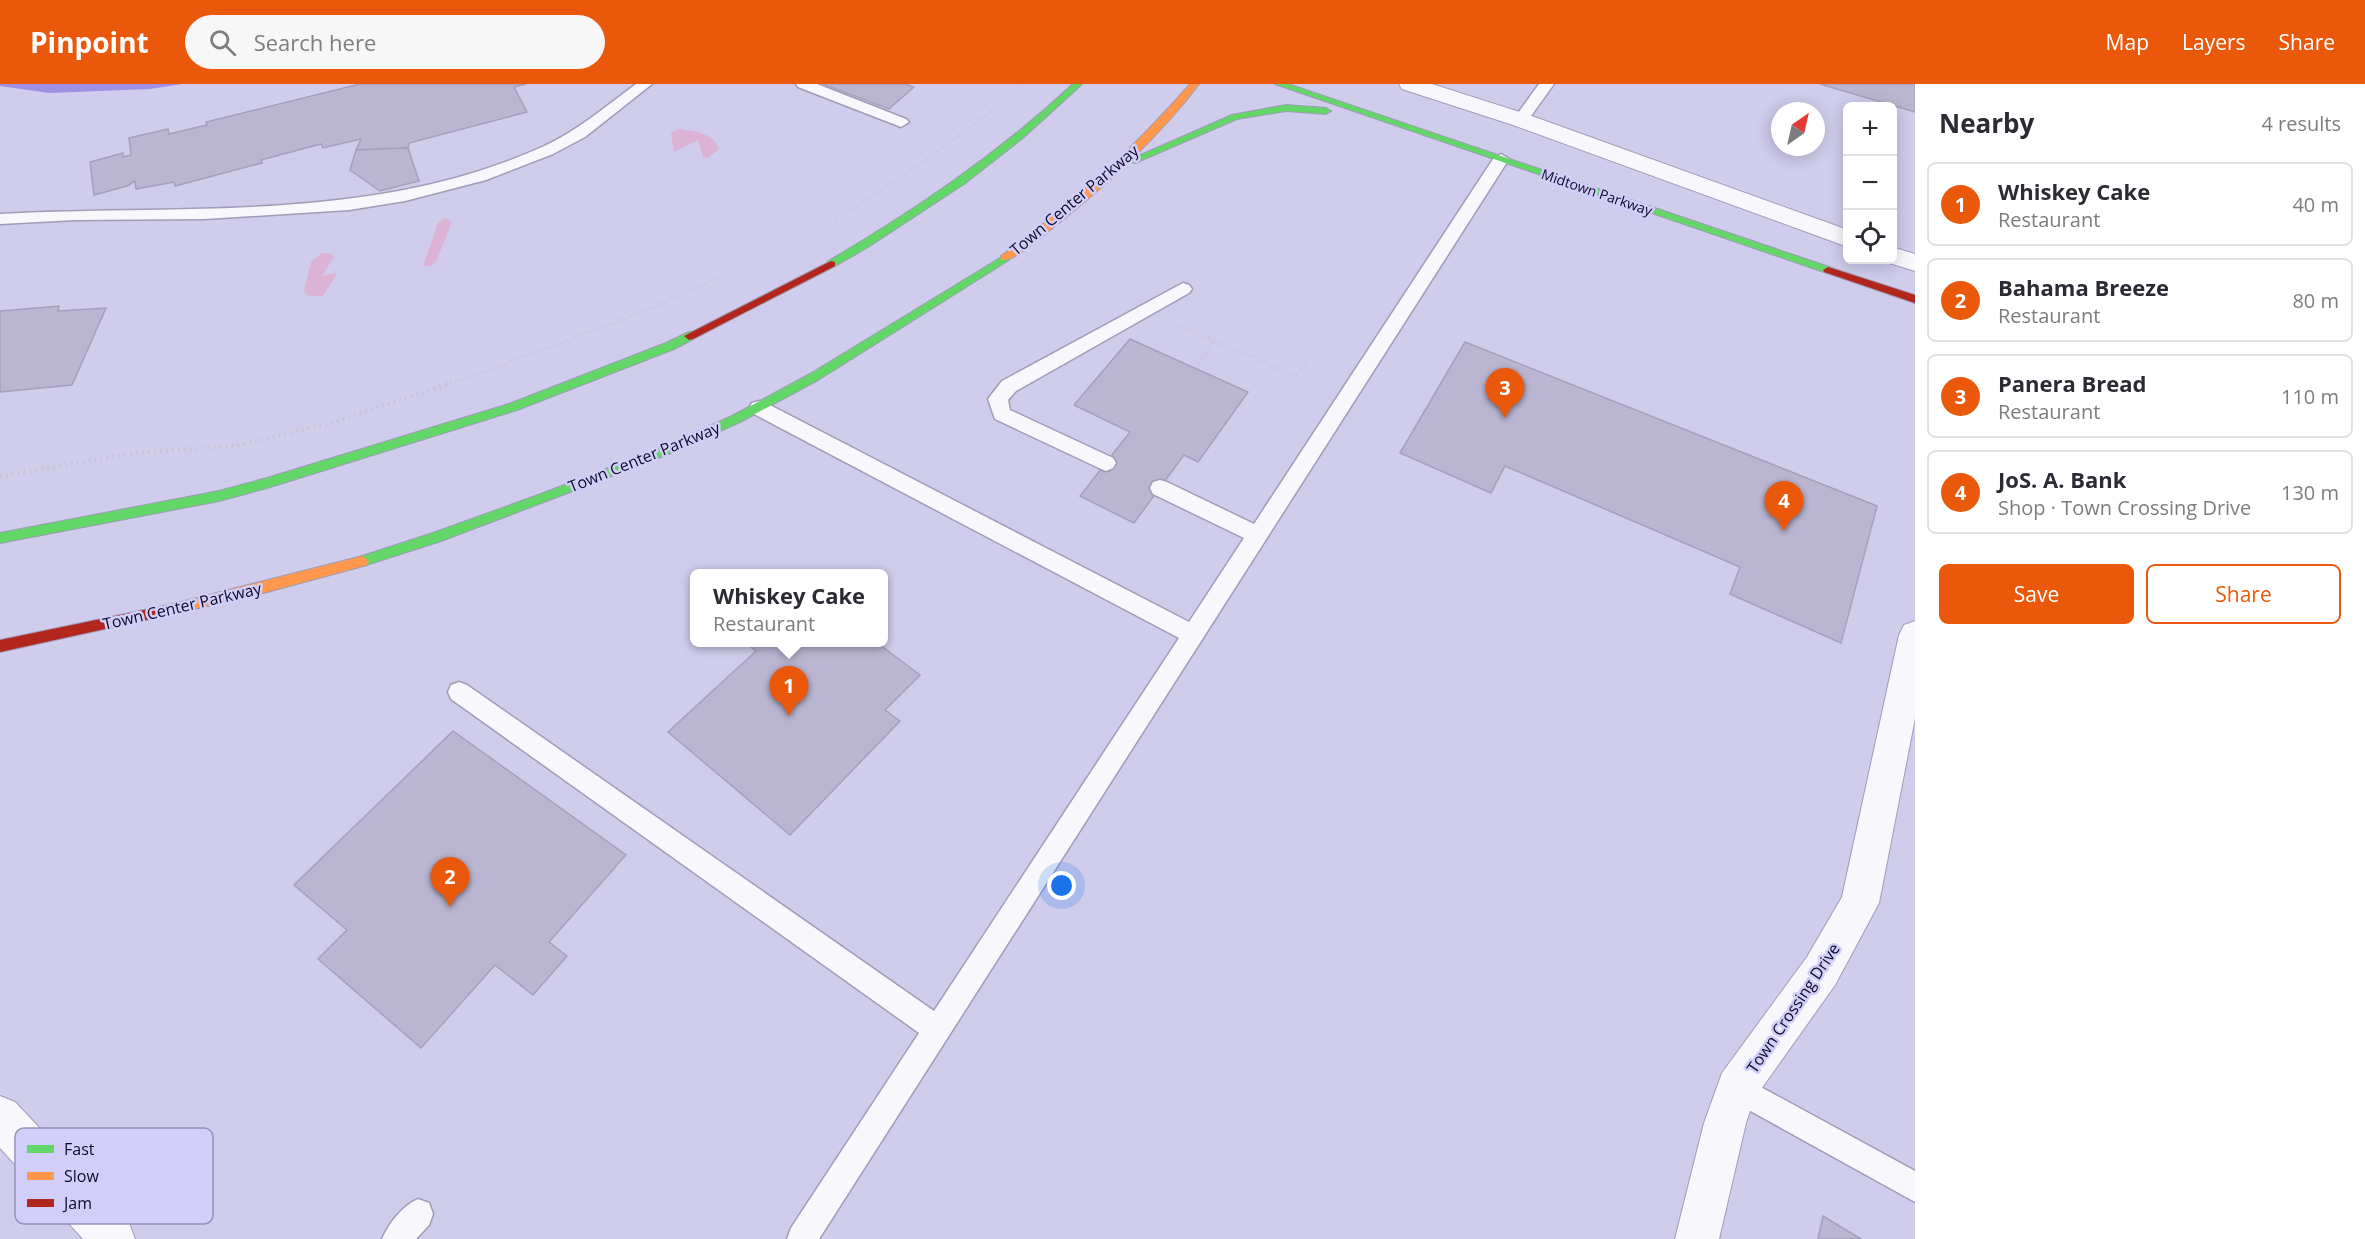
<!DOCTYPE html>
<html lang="en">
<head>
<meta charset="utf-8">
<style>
  body { margin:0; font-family:"Open Sans",sans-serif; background:#f7f7f7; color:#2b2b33 }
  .controls { position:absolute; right:18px; top:18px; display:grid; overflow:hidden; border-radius:9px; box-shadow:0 3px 15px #0003 }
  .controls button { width:54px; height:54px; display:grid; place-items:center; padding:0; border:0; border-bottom:2px solid #e1e1e2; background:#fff; color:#2b2b33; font:30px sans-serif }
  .compass { position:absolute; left:1771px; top:18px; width:54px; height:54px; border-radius:50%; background:#fff; box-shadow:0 3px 15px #0003; rotate:34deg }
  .you { position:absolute; left:1062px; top:802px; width:21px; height:21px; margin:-15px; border:4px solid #fff; border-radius:50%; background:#1a73e8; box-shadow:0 0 0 9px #1a73e833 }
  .badge { display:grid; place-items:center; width:39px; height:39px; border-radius:50%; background:#ea580c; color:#fff; font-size:20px; font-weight:700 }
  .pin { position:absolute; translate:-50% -50px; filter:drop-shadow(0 2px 3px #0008) }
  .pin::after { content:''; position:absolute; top:32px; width:21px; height:18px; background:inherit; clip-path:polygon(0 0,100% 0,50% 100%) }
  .popup { position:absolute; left:690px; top:485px; width:198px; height:78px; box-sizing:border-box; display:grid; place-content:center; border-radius:9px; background:#fff; filter:drop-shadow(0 2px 4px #0005); font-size:20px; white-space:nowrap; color:#7c7c81 }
  .popup b { font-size:22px; color:#2b2b33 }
  .popup::after { content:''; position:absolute; left:50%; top:100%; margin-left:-12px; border:12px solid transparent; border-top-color:#fff }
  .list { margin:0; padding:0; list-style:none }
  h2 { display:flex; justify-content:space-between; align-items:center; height:78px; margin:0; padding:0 24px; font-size:26px }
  h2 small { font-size:20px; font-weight:400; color:#7c7c81 }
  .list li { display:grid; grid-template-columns:39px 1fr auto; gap:18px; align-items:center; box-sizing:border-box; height:84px; margin:0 12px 12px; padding:0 12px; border:2px solid #e1e1e2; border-radius:9px }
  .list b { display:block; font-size:22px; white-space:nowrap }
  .list p { margin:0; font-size:20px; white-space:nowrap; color:#7c7c81 }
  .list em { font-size:20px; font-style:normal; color:#7c7c81 }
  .actions { display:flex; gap:12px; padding:18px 24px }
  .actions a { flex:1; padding:14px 0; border:2px solid #ea580c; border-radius:9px; text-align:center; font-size:21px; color:#ea580c }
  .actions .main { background:#ea580c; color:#fff }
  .icon { flex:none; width:33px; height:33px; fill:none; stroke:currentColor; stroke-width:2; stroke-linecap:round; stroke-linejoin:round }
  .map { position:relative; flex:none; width:1915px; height:1155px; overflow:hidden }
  header { display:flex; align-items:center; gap:36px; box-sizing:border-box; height:84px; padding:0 30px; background:#ea580c; color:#fff }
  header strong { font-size:28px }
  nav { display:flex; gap:33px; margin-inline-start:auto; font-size:21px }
  .search { width:420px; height:54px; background:#f7f7f7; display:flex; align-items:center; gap:15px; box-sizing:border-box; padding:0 21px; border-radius:33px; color:#7c7c81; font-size:22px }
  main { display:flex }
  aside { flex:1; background:#fff }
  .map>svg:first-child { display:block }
  .green { fill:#dcb3d5 }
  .water { fill:#9e91e4 }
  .building { fill:#bab6d2; stroke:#a4a1bc; stroke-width:1.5 }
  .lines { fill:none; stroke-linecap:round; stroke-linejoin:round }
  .lane-casing { stroke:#9f9cb7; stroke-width:3 }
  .street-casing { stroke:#9f9cb7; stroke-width:2 }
  .fast-casing { stroke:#9f9cb7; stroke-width:2 }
  .slow-casing { stroke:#9f9cb7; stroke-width:2 }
  .jam-casing { stroke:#9f9cb7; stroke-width:2 }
  .path-far1 { stroke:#c6c5cf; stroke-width:3; stroke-dasharray:1 3; stroke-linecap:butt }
  .path { stroke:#c6c5cf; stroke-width:4; stroke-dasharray:1.5 4.5; stroke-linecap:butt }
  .lane { fill:#f8f7fc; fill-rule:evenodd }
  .street { fill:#f8f7fc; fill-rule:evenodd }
  .fast { fill:#63d668; fill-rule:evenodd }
  .slow { fill:#ff974d; fill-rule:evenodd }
  .jam { fill:#b3261e; fill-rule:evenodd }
  .labels { text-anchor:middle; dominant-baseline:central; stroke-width:5; stroke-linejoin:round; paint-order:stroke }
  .far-street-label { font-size:14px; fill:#0f0a24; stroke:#d1cefa }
  .street-label { font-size:16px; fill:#0f0a24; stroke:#d1cefa }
  .key { fill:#d1cefa; stroke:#9793ba; stroke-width:1.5 }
  .key-label { font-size:16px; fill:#0f0a24 }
</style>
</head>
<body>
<header>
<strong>Pinpoint</strong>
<div class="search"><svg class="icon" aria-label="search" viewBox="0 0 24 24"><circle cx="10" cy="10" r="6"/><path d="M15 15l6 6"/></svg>Search here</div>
<nav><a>Map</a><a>Layers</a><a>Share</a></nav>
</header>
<main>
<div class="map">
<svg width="1915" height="1155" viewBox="0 0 1915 1155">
  <rect width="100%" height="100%" fill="#cfccec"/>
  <g class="green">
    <path d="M678,45C693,47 713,48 719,65L708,74L703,73L698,56L674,68L671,49Z"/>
    <path d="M446,134L452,138L436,178L431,182H423L438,139Z"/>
    <path d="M322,169L331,170L334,173L322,192L336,189V191L323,212H308L304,207L311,178Z"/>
  </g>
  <path class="water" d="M0,0H182L150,5L49,9L0,2Z"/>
  <g class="building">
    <path d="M360,0H526L514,3L527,28L409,59L408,64L356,66L361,55L323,64L321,60L261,76L262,79L175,102L174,98L136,105L135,97L127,102L94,111L90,78L123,69V73L131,71L129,54L168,45L169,50L207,41L206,38Z"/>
    <path d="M823,0H905L914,3L889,25Z"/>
    <path d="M1820,0H1915V28Z"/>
    <path d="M408,64L419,97L380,107L350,86L356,66Z"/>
    <path d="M59,222L58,227L106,224L72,301L0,308V227Z"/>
    <path d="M1130,255L1248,308L1198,378L1184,371L1134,439L1080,412L1130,348L1074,321Z"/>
    <path d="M1465,258L1877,422L1841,559L1730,510L1740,483L1505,382L1491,409L1400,369Z"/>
    <path d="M745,558H876L920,591L885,626L900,637L790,751L668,648L756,567Z"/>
    <path d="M453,647L626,771L549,858L567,872L533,911L495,881L421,964L318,875L347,846L294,801Z"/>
    <path d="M1823,1132L1861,1155H1818Z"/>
  </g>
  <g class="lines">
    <defs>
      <g id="lane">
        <path d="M636,0H652L585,53L553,70L486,96L405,117L349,126L204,135L75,136L0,140V130C181,120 372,140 542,63C576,48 605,23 636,0Z"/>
        <path d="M796,0H817L906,35L909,38L901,43L896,41L798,3Z"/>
        <path d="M1539,0H1554L1526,39H1516L1513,36Z"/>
        <path d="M1501,70L1509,75L819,1155H787L791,1144L919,949L451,615L448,608L451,601L459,598L467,601L934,927L1179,554L752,329L749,324L752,319L759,317L766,319L1189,538L1244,454L1153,410L1150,404L1153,398L1160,396L1167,398L1254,440L1493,75Z"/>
        <path d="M1183,199L1189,201L1192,205L1189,209L1016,307L1008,316L1010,326L1113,374L1116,379L1113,384L1106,387L1099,384L995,335L988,315L1002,297Z"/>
        <path d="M1737,990L1915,1087V1118L1727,1014L1723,1004L1727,994Z"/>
        <path d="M418,1115L429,1119L433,1130L429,1141L416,1155H382C389,1139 402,1122 418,1115Z"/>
      </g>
      <g id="street">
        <path d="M1399,0H1432L1529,31L1848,146V163L1513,41L1402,5Z"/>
        <path d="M1892,163L1915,170V187L1883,177L1892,176Z"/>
        <path d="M1915,537V634L1879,819L1835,901L1754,1015L1746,1039L1719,1155H1675L1704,1039L1722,989L1807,873L1842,813L1899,551L1904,541Z"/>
        <path d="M0,1012L15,1018L129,1139L135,1155H83L0,1064Z"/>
      </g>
      <g id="fast">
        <path d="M1073,0H1082L1024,53L964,100L868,163L835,182H827V178C915,126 998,70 1073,0Z"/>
        <path d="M1275,0H1288L1832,184L1833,186L1832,188H1824Z"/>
        <path d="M1286,21L1326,24L1331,27L1326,30L1286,27L1237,35L1135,79L1127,77L1232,31Z"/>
        <path d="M1005,171L1010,174L1009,176L818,296L740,338L671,369L549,416L441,457L363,482L357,477L359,473L433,449L541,410L663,363L732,332L810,290Z"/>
        <path d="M689,248L693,249V255L674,265L517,326L267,404L219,417L0,459V449L219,407L267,394L509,320L666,259Z"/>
      </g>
      <g id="slow">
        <path d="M1190,0H1199C1155,58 1098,109 1040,154C1030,161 1013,178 1001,176V172C1071,121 1134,65 1190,0Z"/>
        <path d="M363,472L369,477L367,481L267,508L173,530L168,529L166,525L168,521L173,520Z"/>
      </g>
      <g id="jam">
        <path d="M831,177L835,178V182L693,255L689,256L684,252Z"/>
        <path d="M1828,183L1915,211V219L1824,188L1823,186Z"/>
        <path d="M173,520L178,521L180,525L178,529L173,530L0,568V556Z"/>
      </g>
    </defs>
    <use href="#lane" class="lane-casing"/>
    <use href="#street" class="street-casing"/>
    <use href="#fast" class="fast-casing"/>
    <use href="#slow" class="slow-casing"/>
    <use href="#jam" class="jam-casing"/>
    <g class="path-far1">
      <path d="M1015,8L1022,0"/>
      <path d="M836,134L893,100L997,23"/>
      <path d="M1179,242L1296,292L1308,274"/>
      <path d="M1198,279L1214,257"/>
      <path d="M447,300C540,269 631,233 720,194"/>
    </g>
    <path class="path" d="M0,392L136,369L238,361L331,339L451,299"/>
    <use href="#lane" class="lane"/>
    <use href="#street" class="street"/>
    <use href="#fast" class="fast"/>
    <use href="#slow" class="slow"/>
    <use href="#jam" class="jam"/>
  </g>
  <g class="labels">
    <g class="far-street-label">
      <text transform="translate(1597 108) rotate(19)">Midtown Parkway</text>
    </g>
    <g class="street-label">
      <text transform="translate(1074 116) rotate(-40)">Town Center Parkway</text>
      <text transform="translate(644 373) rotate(-22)">Town Center Parkway</text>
      <text transform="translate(182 522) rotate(-13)">Town Center Parkway</text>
      <text transform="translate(1793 924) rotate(-56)">Town Crossing Drive</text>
    </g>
  </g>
  <rect x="15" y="1044" width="198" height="96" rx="9" class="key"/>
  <rect x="27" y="1061" width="27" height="8" fill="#63d668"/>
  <rect x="27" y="1088" width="27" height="8" fill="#ff974d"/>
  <rect x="27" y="1115" width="27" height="8" fill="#b3261e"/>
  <g class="key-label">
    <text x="64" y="1071">Fast</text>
    <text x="64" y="1098">Slow</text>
    <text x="64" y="1125">Jam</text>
  </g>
</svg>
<div class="controls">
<button>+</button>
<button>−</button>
<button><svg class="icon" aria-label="locate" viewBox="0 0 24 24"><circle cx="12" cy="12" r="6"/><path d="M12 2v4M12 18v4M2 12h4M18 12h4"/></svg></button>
</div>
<svg class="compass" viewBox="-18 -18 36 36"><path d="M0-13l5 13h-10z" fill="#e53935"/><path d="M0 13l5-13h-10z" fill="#7c7c81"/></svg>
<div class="you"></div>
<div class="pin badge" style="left:789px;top:632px">1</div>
<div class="popup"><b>Whiskey Cake</b>Restaurant</div>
<div class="pin badge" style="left:450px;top:823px">2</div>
<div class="pin badge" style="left:1505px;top:334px">3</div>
<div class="pin badge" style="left:1784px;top:447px">4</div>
</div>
<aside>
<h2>Nearby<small>4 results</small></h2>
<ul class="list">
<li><span class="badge">1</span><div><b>Whiskey Cake</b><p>Restaurant</p></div><em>40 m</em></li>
<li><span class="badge">2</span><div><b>Bahama Breeze</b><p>Restaurant</p></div><em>80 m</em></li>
<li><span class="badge">3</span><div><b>Panera Bread</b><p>Restaurant</p></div><em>110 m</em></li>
<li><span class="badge">4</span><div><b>JoS. A. Bank</b><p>Shop · Town Crossing Drive</p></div><em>130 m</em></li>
</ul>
<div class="actions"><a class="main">Save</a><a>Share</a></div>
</aside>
</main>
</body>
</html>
